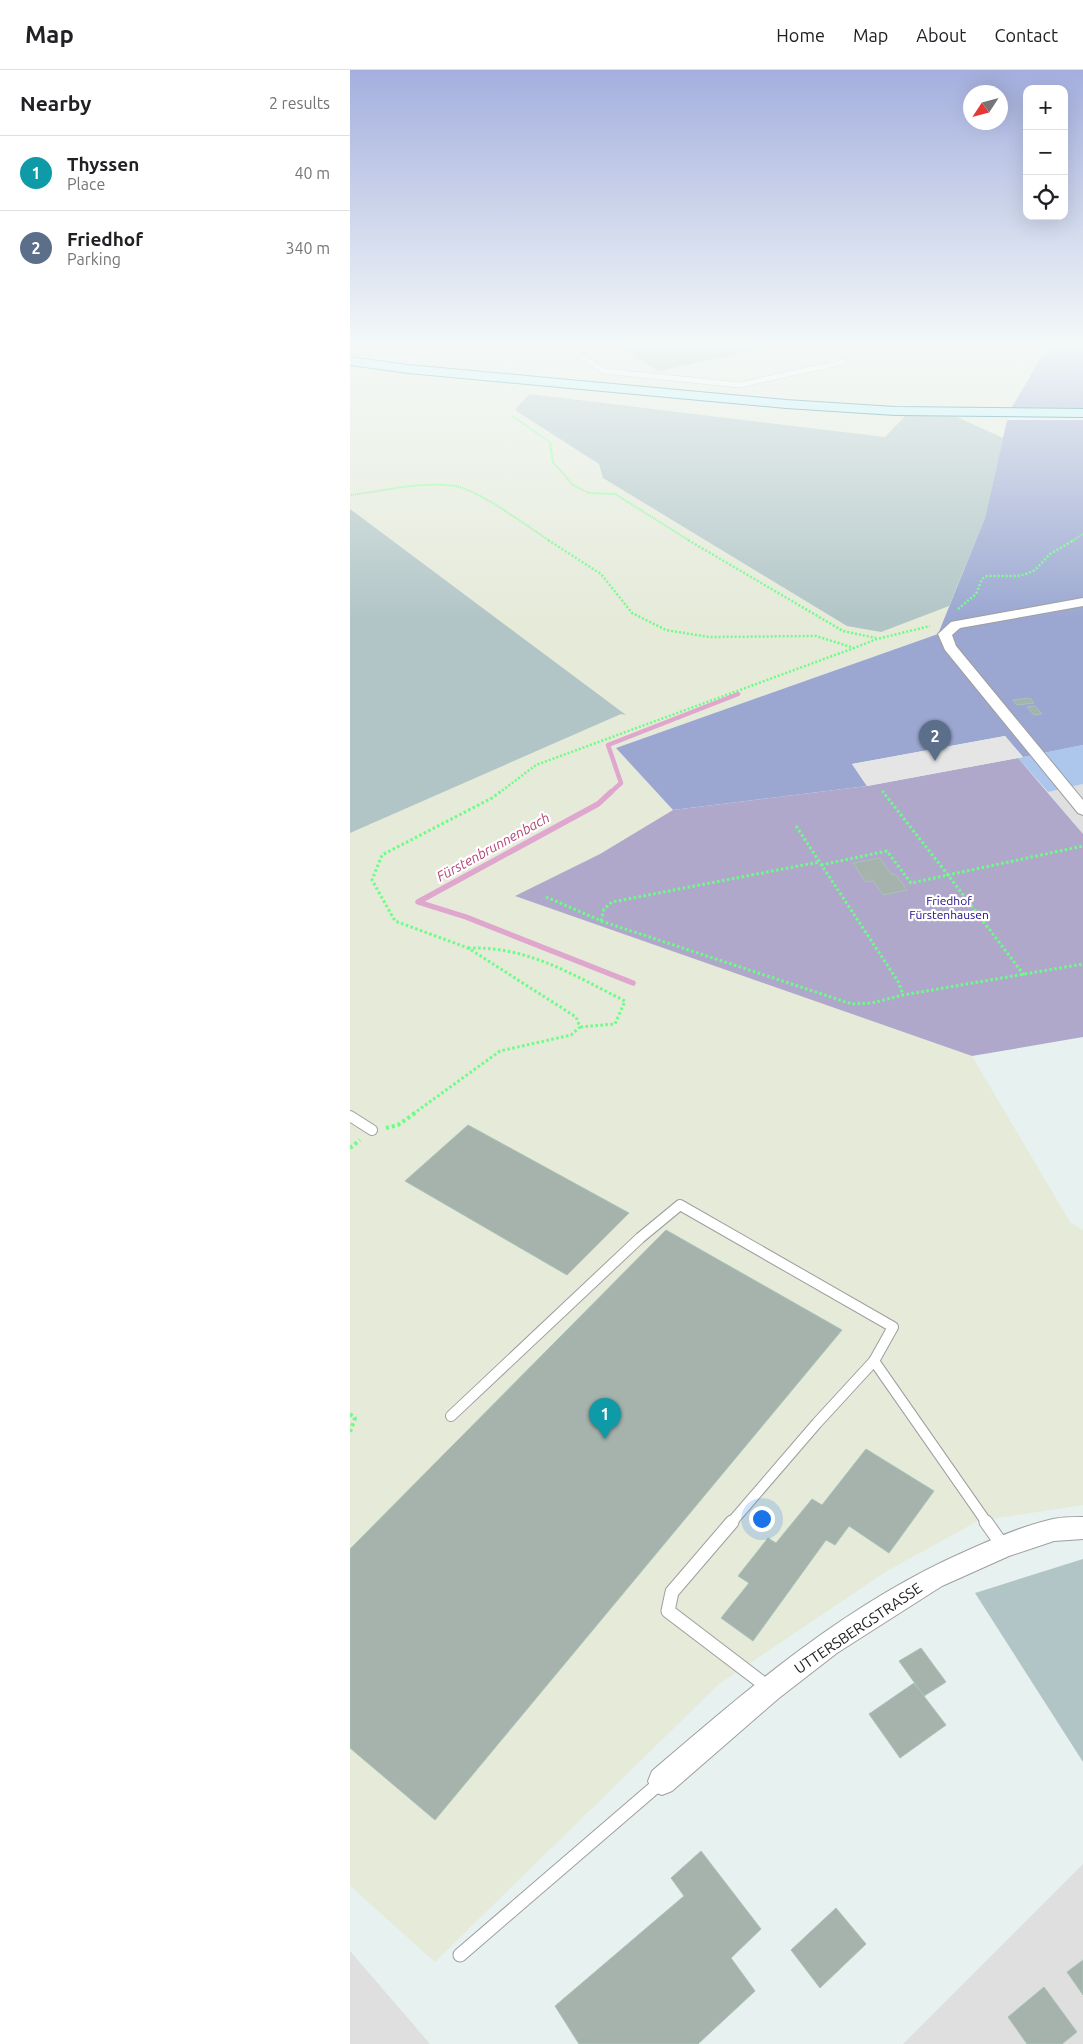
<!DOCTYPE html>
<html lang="en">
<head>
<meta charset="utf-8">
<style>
  body { margin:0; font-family:Ubuntu,sans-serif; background:#f2f2f2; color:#202124 }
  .controls { position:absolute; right:15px; top:15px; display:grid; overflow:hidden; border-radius:10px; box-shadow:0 5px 20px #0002 }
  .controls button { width:45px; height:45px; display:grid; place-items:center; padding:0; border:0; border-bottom:1px solid #e0e0e0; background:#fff; color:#202124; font:25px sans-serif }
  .compass { position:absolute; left:613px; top:15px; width:45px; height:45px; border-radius:50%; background:#fff; box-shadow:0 5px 20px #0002; rotate:234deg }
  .you { position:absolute; left:411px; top:1448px; width:18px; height:18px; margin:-12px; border:4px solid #fff; border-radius:50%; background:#1a73e8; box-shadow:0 0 0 8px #1a73e833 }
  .badge { display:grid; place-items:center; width:32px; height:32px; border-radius:50%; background:#0f766e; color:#fff; font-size:16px; font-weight:700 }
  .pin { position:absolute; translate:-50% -41px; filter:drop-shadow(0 1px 2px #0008) }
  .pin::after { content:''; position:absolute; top:26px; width:18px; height:15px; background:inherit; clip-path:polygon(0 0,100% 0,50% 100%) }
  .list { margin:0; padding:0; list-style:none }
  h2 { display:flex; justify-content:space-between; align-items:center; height:65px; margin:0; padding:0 20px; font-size:21px }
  h2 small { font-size:16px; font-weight:400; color:#757577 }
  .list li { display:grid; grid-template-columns:32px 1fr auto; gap:15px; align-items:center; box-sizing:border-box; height:75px; padding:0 20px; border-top:1px solid #e0e0e0 }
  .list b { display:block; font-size:19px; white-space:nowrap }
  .list p { margin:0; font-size:16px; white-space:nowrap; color:#757577 }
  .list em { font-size:16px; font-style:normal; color:#757577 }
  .icon { flex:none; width:28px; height:28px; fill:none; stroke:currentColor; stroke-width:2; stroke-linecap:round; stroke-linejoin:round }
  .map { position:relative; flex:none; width:733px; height:1974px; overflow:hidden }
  header { display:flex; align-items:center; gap:30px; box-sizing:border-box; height:70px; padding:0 25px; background:#fff; border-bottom:1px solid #e0e0e0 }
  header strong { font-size:24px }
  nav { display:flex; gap:28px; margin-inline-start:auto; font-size:18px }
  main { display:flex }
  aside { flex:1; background:#fff }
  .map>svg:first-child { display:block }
  .residential { fill:#dedfde }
  .industrial { fill:#e6ead9 }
  .construction { fill:#b2c5c6 }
  .grass { fill:#adc7ec }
  .forest { fill:#9ba7d1 }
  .cemetery { fill:#b0a8cb }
  .parking { fill:#e5e5e5 }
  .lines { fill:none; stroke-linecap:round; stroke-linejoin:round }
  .stream-far1 { stroke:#dfa7ce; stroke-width:4.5 }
  .stream { stroke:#dfa7ce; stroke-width:5.5 }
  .building { fill:#a6b3ad; stroke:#a9c3b7 }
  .lane-far2-casing { stroke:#9e9e9e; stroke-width:6 }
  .lane-far1-casing { stroke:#9e9e9e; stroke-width:12 }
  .lane-casing { stroke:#9e9e9e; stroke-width:15 }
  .street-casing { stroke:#9e9e9e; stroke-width:2 }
  .secondary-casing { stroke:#02667d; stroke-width:2 }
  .path-far3 { stroke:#6cfd86; stroke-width:2; stroke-dasharray:1 1; stroke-linecap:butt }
  .path-far2 { stroke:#6cfd86; stroke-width:2.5; stroke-dasharray:2 2; stroke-linecap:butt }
  .path-far1 { stroke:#6cfd86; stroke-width:3; stroke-dasharray:2.5 2.5; stroke-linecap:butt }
  .path { stroke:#6cfd86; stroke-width:4; stroke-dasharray:3 3; stroke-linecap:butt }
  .lane-far2 { stroke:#fff; stroke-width:5 }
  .lane-far1 { stroke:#fff; stroke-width:10 }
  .lane { stroke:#fff; stroke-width:13 }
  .street { fill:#fff; fill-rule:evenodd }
  .secondary { fill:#bbf3fb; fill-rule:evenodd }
  .labels { text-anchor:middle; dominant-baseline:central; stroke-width:4.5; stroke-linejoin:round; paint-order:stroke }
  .park-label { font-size:12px; fill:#1d0984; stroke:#fff }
  .water-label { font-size:14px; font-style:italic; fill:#b44a77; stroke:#fff }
  .near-street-label { font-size:15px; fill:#212121; stroke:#fff }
</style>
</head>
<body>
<header>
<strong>Map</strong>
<nav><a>Home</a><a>Map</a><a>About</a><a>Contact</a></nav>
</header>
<main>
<aside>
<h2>Nearby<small>2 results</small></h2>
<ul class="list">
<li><span class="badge" style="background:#0f9aa8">1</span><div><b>Thyssen</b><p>Place</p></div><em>40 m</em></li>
<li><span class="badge" style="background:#5c6f8a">2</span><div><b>Friedhof</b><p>Parking</p></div><em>340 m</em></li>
</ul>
</aside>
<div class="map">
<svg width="733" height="1974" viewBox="0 0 733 1974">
  <rect width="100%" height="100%" fill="#e7f1ef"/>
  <g class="residential">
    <path d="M733,714V764L698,722Z"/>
    <path d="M733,1794V1974H553Z"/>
    <path d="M0,1881L80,1974H0Z"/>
  </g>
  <path class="industrial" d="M0,272H700L658,344L635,448L588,564L266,678L323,740L250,784L166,826L622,986L720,1152L733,1160V1435L628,1451L537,1501L369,1614L85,1892L0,1816Z"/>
  <g class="construction">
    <path d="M179,324L535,367L556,345L607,347L653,368L635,448L599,536L531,562L497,556L253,408L249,394L165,340Z"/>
    <path d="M0,439L276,645L271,644L0,763Z"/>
    <path d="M733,1489V1692L625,1523Z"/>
  </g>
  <path class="grass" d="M733,675V714L698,722L668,688Z"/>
  <g class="forest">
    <path d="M700,272H733V340L658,344Z"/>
    <path d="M657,350H733V675L673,687L655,666L502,694L517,716L323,740L266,678L588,564L635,448Z"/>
  </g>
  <path class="cemetery" d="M668,688L733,764V967L622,986L165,826L250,784L323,740L517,716Z"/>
  <path class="parking" d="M655,666L673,687L517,716L502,694Z"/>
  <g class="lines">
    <path class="stream-far1" d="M260,723L271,713L258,675L388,624"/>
    <path class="stream" d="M261,722L248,734L68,832L116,847L283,913"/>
  </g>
  <g class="building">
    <path d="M71,272H108L79,278Z"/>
    <path d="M261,272H439L309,301Z"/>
    <path d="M680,628L684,633L667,635L663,630Z"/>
    <path d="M685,636L692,644L684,645L677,637Z"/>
    <path d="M530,788L541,804H545L557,820L533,825L523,811L516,812L503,793Z"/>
    <path d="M118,1055L279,1143L217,1205L55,1111Z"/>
    <path d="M316,1160L492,1260L85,1750L0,1678V1479Z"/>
    <path d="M516,1379L584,1421L539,1483L499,1456L485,1475L476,1470L403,1571L371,1548L399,1513L388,1506L418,1468L426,1473L462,1429L472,1435Z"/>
    <path d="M571,1578L596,1612L574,1626L549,1591Z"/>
    <path d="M564,1613L596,1655L550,1688L519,1644Z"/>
    <path d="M351,1781L411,1859L381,1888L405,1921L348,1974H229L205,1936L334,1826L321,1808Z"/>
    <path d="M486,1838L516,1874L470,1918L441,1880Z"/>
    <path d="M733,1890V1925L717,1902Z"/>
    <path d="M694,1917L727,1962L712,1974H677L658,1947Z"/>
  </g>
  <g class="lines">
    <defs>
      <g id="lane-far2">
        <path d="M52,272C78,283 101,277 128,272"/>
        <path d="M210,272L254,301L389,315L493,292"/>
      </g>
      <g id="lane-far1">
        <path d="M0,1046L22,1060"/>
        <path d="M101,1346L290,1168L330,1135L543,1257L524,1291L637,1453"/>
        <path d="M381,1453L467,1353L524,1291"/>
      </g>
      <g id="lane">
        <path d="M382,1452L322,1522L318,1541L419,1618"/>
        <path d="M636,1452L653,1476"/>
        <path d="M110,1885L311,1712"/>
      </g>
      <g id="street">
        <path d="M733,528V536L610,558L602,565L606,576L733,730V745L728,743L595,580L588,564L601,552L606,551Z"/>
        <path d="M733,1447V1469L704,1471L659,1486L592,1516L487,1583L429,1628L322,1721L312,1725L302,1721L298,1711L302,1701C399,1618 496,1534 614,1482C643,1469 672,1456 703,1449C712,1447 723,1447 733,1447Z"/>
      </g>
      <path id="secondary" d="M0,287L58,295L436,330L545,337L733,339V347L545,345L436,338L58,303L0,295Z"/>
    </defs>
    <use href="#lane-far2" class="lane-far2-casing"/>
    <use href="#lane-far1" class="lane-far1-casing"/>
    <use href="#lane" class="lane-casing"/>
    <use href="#street" class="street-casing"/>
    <use href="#secondary" class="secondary-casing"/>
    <g class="path-far3">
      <path d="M162,346L200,372L203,392L223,415L239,423L265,424L340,471"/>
      <path d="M1,425C34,421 71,411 104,416C128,419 178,457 200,471"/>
      <path d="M722,471L733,464"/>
    </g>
    <g class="path-far2">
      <path d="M198,470L251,504L282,543L316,560L359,567L466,566L504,578L527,569L580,556"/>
      <path d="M338,470L493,561L526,568"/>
      <path d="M608,539L626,524L632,509L637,506H668L676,504L685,500L700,484L724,470"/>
      <path d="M532,721L534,723"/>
      <path d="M149,723L186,695L504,578"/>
    </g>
    <g class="path-far1">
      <path d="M446,756L549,913L553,925"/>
      <path d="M471,795L537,781L561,813L598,805L533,722"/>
      <path d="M196,827L251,851L502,934L522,933L553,925L733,894"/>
      <path d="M251,851L254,839L262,832L469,792"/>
      <path d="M118,878C178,876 223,905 275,931L265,954L230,957"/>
      <path d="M674,905L598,805L733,776"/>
      <path d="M63,1044L150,981L221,965L230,957L226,947L118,878L45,851L22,810L32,785L142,728L150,722"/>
    </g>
    <g class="path">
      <path d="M36,1058L48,1055L65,1043"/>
      <path d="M0,1078L10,1070"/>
      <path d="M0,1344L5,1348L0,1362"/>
    </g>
    <use href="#lane-far2" class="lane-far2"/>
    <use href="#lane-far1" class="lane-far1"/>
    <use href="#lane" class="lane"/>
    <use href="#street" class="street"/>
    <use href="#secondary" class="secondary"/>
  </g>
  <linearGradient id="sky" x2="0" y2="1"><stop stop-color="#a4afde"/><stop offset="0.5" stop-color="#f4f9f8"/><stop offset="1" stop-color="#f4f9f8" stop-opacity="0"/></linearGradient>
  <rect width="733" height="549" fill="url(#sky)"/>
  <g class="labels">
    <g class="park-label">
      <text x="599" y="830">Friedhof<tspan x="599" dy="14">Fürstenhausen</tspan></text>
    </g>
    <g class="water-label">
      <text transform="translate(143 777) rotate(-29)">Fürstenbrunnenbach</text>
    </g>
    <g class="near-street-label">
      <text transform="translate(508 1558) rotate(-34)">UTTERSBERGSTRASSE</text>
    </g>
  </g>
</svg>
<div class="controls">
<button>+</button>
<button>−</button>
<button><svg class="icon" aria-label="locate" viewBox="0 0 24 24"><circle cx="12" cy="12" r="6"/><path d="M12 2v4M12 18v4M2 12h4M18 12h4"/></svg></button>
</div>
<svg class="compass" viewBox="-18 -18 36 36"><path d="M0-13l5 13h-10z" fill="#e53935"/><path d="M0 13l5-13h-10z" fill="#757577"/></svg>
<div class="you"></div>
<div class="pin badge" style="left:255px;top:1369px;background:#0f9aa8">1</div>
<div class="pin badge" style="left:585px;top:691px;background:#5c6f8a">2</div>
</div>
</main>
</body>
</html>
